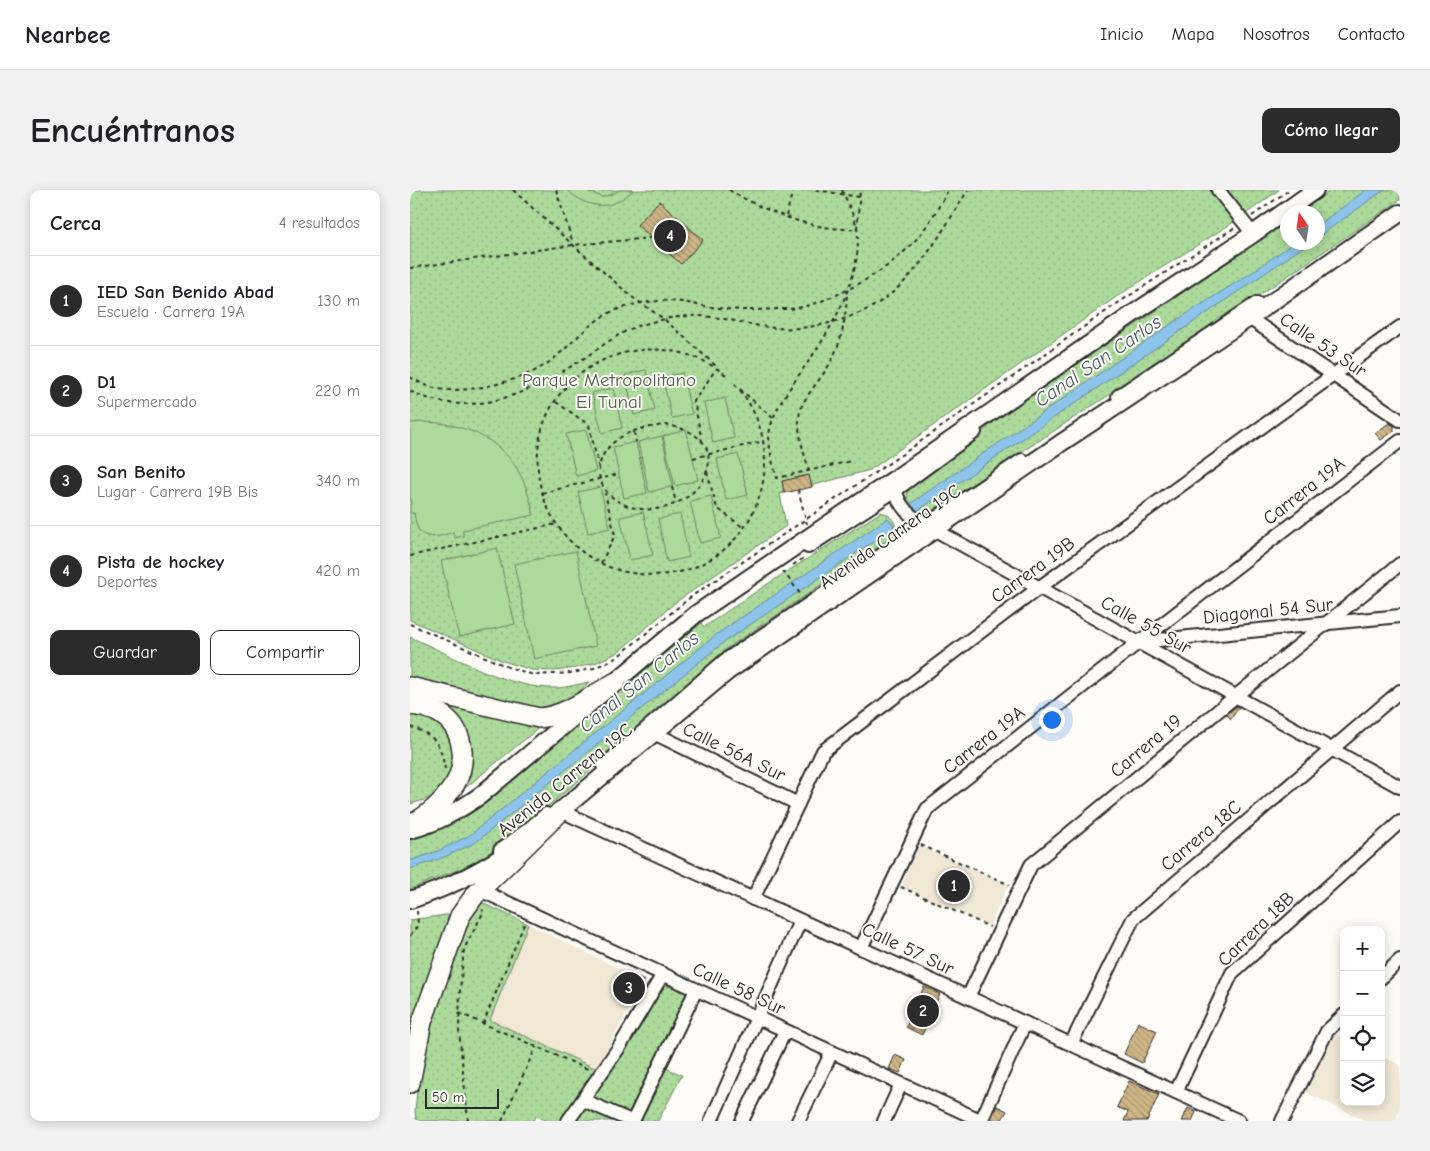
<!DOCTYPE html>
<html lang="es">
<head>
<meta charset="utf-8">
<style>
  body { margin:0; font-family:"Comic Neue",sans-serif; background:#f2f2f2; color:#202124 }
  .controls { position:absolute; right:15px; bottom:15px; display:grid; overflow:hidden; border-radius:10px; box-shadow:0 2px 12px #0003 }
  .controls button { width:45px; height:45px; display:grid; place-items:center; padding:0; border:0; border-bottom:1px solid #e0e0e0; background:#fff; color:#202124; font:25px sans-serif }
  .compass { position:absolute; left:870px; top:15px; width:45px; height:45px; border-radius:50%; background:#fff; box-shadow:0 2px 12px #0003; rotate:347deg }
  .scale { position:absolute; left:15px; bottom:12px; width:74px; box-sizing:border-box; padding-left:5px; border:2px solid #2b2b2b; border-top:0; font-size:14px; line-height:18px; white-space:nowrap; color:#2b2b2b; -webkit-text-stroke:4px #fdfcf7; paint-order:stroke }
  .you { position:absolute; left:641px; top:529px; width:18px; height:18px; margin:-12px; border:4px solid #fff; border-radius:50%; background:#1a73e8; box-shadow:0 0 0 8px #1a73e833 }
  .badge { display:grid; place-items:center; width:32px; height:32px; border-radius:50%; background:#2b2b2b; color:#fff; font-size:16px; font-weight:700 }
  .pin { position:absolute; translate:-50% -50%; border:2px solid #fff; box-shadow:0 1px 5px #0006 }
  .list { margin:0; padding:0; list-style:none }
  h2 { display:flex; justify-content:space-between; align-items:center; height:65px; margin:0; padding:0 20px; font-size:21px }
  h2 small { font-size:16px; font-weight:400; color:#757577 }
  .list li { display:grid; grid-template-columns:32px 1fr auto; gap:15px; align-items:center; box-sizing:border-box; height:90px; padding:0 20px; border-top:1px solid #e0e0e0 }
  .list b { display:block; font-size:19px; white-space:nowrap }
  .list p { margin:0; font-size:16px; white-space:nowrap; color:#757577 }
  .list em { font-size:16px; font-style:normal; color:#757577 }
  .actions { display:flex; gap:10px; padding:15px 20px }
  .actions a { flex:1; padding:11px 0; border:1px solid #2b2b2b; border-radius:10px; text-align:center; font-size:18px; color:#2b2b2b }
  .actions .main { background:#2b2b2b; color:#fff }
  .icon { flex:none; width:28px; height:28px; fill:none; stroke:currentColor; stroke-width:2; stroke-linecap:round; stroke-linejoin:round }
  .map { position:relative; flex:none; width:990px; height:931px; overflow:hidden; border-radius:10px }
  header { display:flex; align-items:center; gap:30px; box-sizing:border-box; height:70px; padding:0 25px; background:#fff; border-bottom:1px solid #e0e0e0 }
  header strong { font-size:24px }
  nav { display:flex; gap:28px; margin-inline-start:auto; font-size:18px }
  .intro { display:flex; align-items:center; justify-content:space-between; box-sizing:border-box; height:120px; padding:0 30px }
  h1 { margin:0; font-size:35px }
  .button { padding:12px 22px; border-radius:10px; background:#2b2b2b; color:#fff; font-size:18px; font-weight:700 }
  main { display:flex; gap:30px; padding:0 30px }
  aside { flex:1; background:#fff; border-radius:10px; box-shadow:0 2px 12px #0003 }
  .map>svg:first-child { display:block }
  .built { fill:#f0e7d5 }
  .grass { fill:url(#grass-dots); stroke:#6b8262 }
  .pitch { fill:#abda9a; stroke:#6b8262 }
  .water { fill:#8dc4eb; stroke:#66879e }
  .building { fill:url(#building-back-hatch); stroke:#2b2b2b }
  .lines { fill:none; stroke-linecap:round; stroke-linejoin:round }
  .minor-casing { stroke:#2b2b2b; stroke-width:16 }
  .major-casing { stroke:#2b2b2b; stroke-width:20 }
  .highway-casing { stroke:#2b2b2b; stroke-width:22 }
  .path { stroke:#2b2b2b; stroke-width:2; stroke-dasharray:4 4; stroke-linecap:butt }
  .minor { stroke:#fdfcf7; stroke-width:12 }
  .major { stroke:#fdfcf7; stroke-width:16 }
  .highway { stroke:#fdfcf7; stroke-width:19 }
  .labels { text-anchor:middle; dominant-baseline:central; stroke-width:4; stroke-linejoin:round; paint-order:stroke }
  .street-label { font-size:19px; fill:#2b2b2b; stroke:#fdfcf7 }
  .park-label { font-size:19px; fill:#51604c; stroke:#fdfcf7 }
  .water-label { font-size:20px; font-style:italic; fill:#485965; stroke:#fdfcf7 }
</style>
</head>
<body>
<header>
<strong>Nearbee</strong>
<nav><a>Inicio</a><a>Mapa</a><a>Nosotros</a><a>Contacto</a></nav>
</header>
<div class="intro"><h1>Encuéntranos</h1><a class="button">Cómo llegar</a></div>
<main>
<aside>
<h2>Cerca<small>4 resultados</small></h2>
<ul class="list">
<li><span class="badge">1</span><div><b>IED San Benido Abad</b><p>Escuela · Carrera 19A</p></div><em>130 m</em></li>
<li><span class="badge">2</span><div><b>D1</b><p>Supermercado</p></div><em>220 m</em></li>
<li><span class="badge">3</span><div><b>San Benito</b><p>Lugar · Carrera 19B Bis</p></div><em>340 m</em></li>
<li><span class="badge">4</span><div><b>Pista de hockey</b><p>Deportes</p></div><em>420 m</em></li>
</ul>
<div class="actions"><a class="main">Guardar</a><a>Compartir</a></div>
</aside>
<div class="map">
<svg width="990" height="931" viewBox="0 0 990 931">
  <defs>
    <pattern id="grass-dots" width="8" height="8" patternUnits="userSpaceOnUse" patternTransform="scale(1.25)"><rect width="8" height="8" fill="#abda9a"/><path d="M2 2h.1M6 6h.1" fill="none" stroke="#93bb85" stroke-width="1.8" stroke-linecap="round"/></pattern>
    <pattern id="building-back-hatch" width="6" height="6" patternUnits="userSpaceOnUse" patternTransform="scale(1.25)"><rect width="6" height="6" fill="#d1b787"/><path d="M-1 5l2 2M0 0l6 6M5-1l2 2" fill="none" stroke="#aa956f"/></pattern>
  </defs>
  <rect width="100%" height="100%" fill="#fdfcf7"/>
  <filter id="ink" filterUnits="userSpaceOnUse"><feTurbulence type="fractalNoise" baseFrequency=".02" numOctaves="2"/><feDisplacementMap in="SourceGraphic" scale="10" xChannelSelector="R" yChannelSelector="G"/><feConvolveMatrix kernelMatrix="1 2 1 2 8 2 1 2 1" color-interpolation-filters="sRGB"/></filter>
  <g filter="url(#ink)">
    <g class="built">
      <path d="M509,655L598,695L580,736L491,697Z"/>
      <path d="M118,734L216,782L205,804L222,813L187,879L80,830Z"/>
      <path d="M924,844L934,848V912H971V866L990,875V920L985,931H956L895,902Z"/>
    </g>
    <g class="grass">
      <path d="M0,0H869L830,28L709,105L460,280L370,304L376,336L266,412L207,463L185,473L166,478L145,481L122,480L93,471L0,430Z"/>
      <path d="M921,0H990V10L768,160L515,325C502,323 493,309 499,298L542,267L591,226L877,32L878,52H908V22H891Z"/>
      <path d="M471,322C482,325 486,332 486,343L482,347L312,462L315,467L97,651L62,674L0,699V650C37,639 56,625 87,603L291,433L294,437L359,393Z"/>
      <path d="M0,447C44,466 99,500 148,498C158,497 169,494 179,492C161,509 155,516 130,520L0,491Z"/>
      <path d="M0,503L136,532L43,608L57,549Z"/>
      <path d="M0,520L20,523L43,542L47,575L32,605L0,614Z"/>
      <path d="M68,711L118,734L80,830L187,879L149,931H138L126,926L124,931H6L5,920L12,856L49,740Z"/>
      <path d="M43,724L0,848V730Z"/>
      <path d="M254,794L280,805L247,874L272,885L248,931H163Z"/>
    </g>
    <g class="pitch">
      <path d="M157,0H174L192,7L200,5L210,0H223C202,21 179,20 157,0Z"/>
      <path d="M236,180L245,220L224,225L215,185Z"/>
      <path d="M272,183L282,224L262,228L252,187Z"/>
      <path d="M203,198L212,238L192,243L182,203Z"/>
      <path d="M315,208L324,248L303,253L294,213Z"/>
      <path d="M12,232C51,232 91,248 110,284C117,297 120,311 124,325L53,340V346L45,348L43,342C33,346 15,351 8,339C6,335 5,328 4,323H0V314L2,313L0,307V233Z"/>
      <path d="M176,240L186,281L166,286L156,244Z"/>
      <path d="M276,240L288,290L265,296L253,246Z"/>
      <path d="M252,246L263,296L239,302L228,252Z"/>
      <path d="M226,252L237,303L214,308L203,257Z"/>
      <path d="M328,264L338,305L316,310L307,269Z"/>
      <path d="M190,297L200,338L178,343L168,302Z"/>
      <path d="M301,306L311,348L290,353L280,311Z"/>
      <path d="M233,322L243,365L220,370L210,327Z"/>
      <path d="M270,324L279,367L257,372L248,329Z"/>
      <path d="M87,358L105,434L49,447L31,371Z"/>
      <path d="M166,361L186,456L124,469L104,374Z"/>
    </g>
    <g class="water">
      <path d="M956,0H974L908,47V35Z"/>
      <path d="M883,53H899L506,322L500,314L767,130L841,83Z"/>
      <path d="M478,328L485,337L313,453L65,653L32,668L0,679V671L28,661L60,645L307,444Z"/>
    </g>
    <g class="building">
      <path d="M249,11L293,50L271,74L227,35Z"/>
      <path d="M979,233L984,236V241L971,250L965,243Z"/>
      <path d="M399,285L402,297L374,303L372,291Z"/>
      <path d="M827,516L829,517L821,529L816,524Z"/>
      <path d="M216,782L234,791L222,813L204,804Z"/>
      <path d="M514,797L530,804L512,845L496,837Z"/>
      <path d="M728,832L747,841L732,873L714,864Z"/>
      <path d="M485,865L496,870L490,883L479,879Z"/>
      <path d="M719,891L749,904L737,931H714L718,922L707,917Z"/>
      <path d="M587,916L597,921L591,931H584L581,928Z"/>
      <path d="M778,918L786,922L782,931H772Z"/>
    </g>
    <g class="lines">
      <defs>
        <g id="minor">
          <path d="M808,0L843,44"/>
          <path d="M839,128L990,230"/>
          <path d="M708,206L847,113"/>
          <path d="M485,292C485,310 494,322 509,331L990,597"/>
          <path d="M398,357L486,300L565,242"/>
          <path d="M729,452L990,426"/>
          <path d="M244,543L388,614"/>
          <path d="M193,576L314,471L612,270"/>
          <path d="M151,621L829,931"/>
          <path d="M90,660L116,641L136,624"/>
          <path d="M70,700L572,931"/>
          <path d="M343,709L413,561L630,397L990,137"/>
          <path d="M451,758L517,619L729,452L990,251"/>
          <path d="M971,788L990,770"/>
          <path d="M558,807L621,675L826,506L990,374"/>
          <path d="M661,854L723,729L990,501"/>
          <path d="M766,902L822,783L990,632"/>
          <path d="M173,910L221,931"/>
          <path d="M158,931L210,856L253,784"/>
          <path d="M223,931L286,800"/>
          <path d="M301,931L390,731"/>
          <path d="M332,931L375,841"/>
          <path d="M388,931L422,862"/>
          <path d="M474,931L491,894"/>
          <path d="M571,931L615,833"/>
          <path d="M872,931L917,841L934,825"/>
        </g>
        <g id="major">
          <path d="M142,628L317,482L651,253L839,128L990,23"/>
          <path d="M0,640C27,633 48,621 71,605L286,424L486,288L727,121L843,44L905,0"/>
          <path d="M0,710C38,698 73,680 105,658"/>
        </g>
        <g id="highway">
          <path d="M0,497L129,528C156,526 183,505 206,492"/>
          <path d="M0,515C10,516 20,518 29,523C54,537 58,571 45,594C34,611 18,626 0,635"/>
          <path d="M0,893L12,832L50,726L65,705L151,621"/>
        </g>
      </defs>
      <use href="#minor" class="minor-casing"/>
      <use href="#major" class="major-casing"/>
      <use href="#highway" class="highway-casing"/>
      <g class="path">
        <path d="M103,0L163,55L222,107L254,129L307,177"/>
        <path d="M146,0L163,53"/>
        <path d="M319,0C356,22 403,41 447,39L450,0"/>
        <path d="M406,0L450,7"/>
        <path d="M432,0C437,12 445,27 447,39C454,85 419,144 393,179C381,197 365,217 360,239C357,253 363,275 367,288L441,271"/>
        <path d="M376,26L383,0"/>
        <path d="M842,26L879,0"/>
        <path d="M0,78L163,55L241,48"/>
        <path d="M316,185C232,120 109,187 130,294C135,318 147,339 165,356C181,370 201,380 222,383C333,402 398,271 322,191"/>
        <path d="M0,187C11,194 25,200 39,200C64,201 109,191 130,178C160,161 177,128 212,118C231,112 251,109 272,112C284,114 296,117 309,118C329,121 349,120 369,119C377,119 385,119 392,117C428,108 474,83 500,56C515,41 528,19 538,0"/>
        <path d="M330,199L364,229"/>
        <path d="M0,201C63,232 122,202 176,167C194,155 213,139 235,134C252,129 272,125 291,126C313,127 335,134 357,137C391,142 430,133 460,118C506,93 531,42 558,0"/>
        <path d="M146,212L179,235L189,279"/>
        <path d="M255,235C341,246 285,338 218,316C184,304 179,269 208,249C222,239 239,237 255,235Z"/>
        <path d="M224,242L226,252"/>
        <path d="M292,252L284,211L306,179"/>
        <path d="M283,268L354,251"/>
        <path d="M399,281C394,262 386,240 390,221C393,208 412,188 419,175C432,153 436,128 437,102"/>
        <path d="M297,282L307,318L334,338"/>
        <path d="M262,297L266,313"/>
        <path d="M388,300L397,334"/>
        <path d="M132,303L209,284"/>
        <path d="M0,366L147,334"/>
        <path d="M191,373L205,345L195,303"/>
        <path d="M383,375L394,368"/>
        <path d="M373,381L391,405"/>
        <path d="M0,434L98,477L124,485L163,483L184,478L206,468L282,406L497,261L705,115L824,38"/>
        <path d="M0,537C6,538 10,541 15,543C30,551 32,564 35,579"/>
        <path d="M511,655L600,695"/>
        <path d="M491,697L580,737"/>
        <path d="M0,746L8,735L7,721"/>
        <path d="M0,811L1,818"/>
        <path d="M49,823L180,880"/>
        <path d="M73,834L115,732"/>
        <path d="M58,931L49,840L50,800L54,759L74,721L72,720"/>
        <path d="M92,931L126,857"/>
      </g>
      <use href="#minor" class="minor"/>
      <use href="#major" class="major"/>
      <use href="#highway" class="highway"/>
    </g>
  </g>
  <g class="labels">
    <g class="street-label">
      <text transform="translate(913 155) rotate(34)">Calle 53 Sur</text>
      <text transform="translate(894 301) rotate(-38)">Carrera 19A</text>
      <text transform="translate(480 347) rotate(-35)">Avenida Carrera 19C</text>
      <text transform="translate(623 380) rotate(-36)">Carrera 19B</text>
      <text transform="translate(858 421) rotate(-6)">Diagonal 54 Sur</text>
      <text transform="translate(736 435) rotate(29)">Calle 55 Sur</text>
      <text transform="translate(574 550) rotate(-38)">Carrera 19A</text>
      <text transform="translate(736 556) rotate(-40)">Carrera 19</text>
      <text transform="translate(324 562) rotate(26)">Calle 56A Sur</text>
      <text transform="translate(155 590) rotate(-39)">Avenida Carrera 19C</text>
      <text transform="translate(791 646) rotate(-40)">Carrera 18C</text>
      <text transform="translate(846 739) rotate(-44)">Carrera 18B</text>
      <text transform="translate(498 759) rotate(25)">Calle 57 Sur</text>
      <text transform="translate(329 799) rotate(25)">Calle 58 Sur</text>
    </g>
    <g class="park-label">
      <text x="199" y="190">Parque Metropolitano<tspan x="199" dy="22">El Tunal</tspan></text>
    </g>
    <g class="water-label">
      <text transform="translate(688 171) rotate(-34)">Canal San Carlos</text>
      <text transform="translate(229 492) rotate(-39)">Canal San Carlos</text>
    </g>
  </g>
</svg>
<div class="controls">
<button>+</button>
<button>−</button>
<button><svg class="icon" aria-label="locate" viewBox="0 0 24 24"><circle cx="12" cy="12" r="6"/><path d="M12 2v4M12 18v4M2 12h4M18 12h4"/></svg></button>
<button><svg class="icon" aria-label="layers" viewBox="0 0 24 24"><path d="M12 4l9 5-9 5-9-5zM3 14l9 5 9-5"/></svg></button>
</div>
<svg class="compass" viewBox="-18 -18 36 36"><path d="M0-13l5 13h-10z" fill="#e53935"/><path d="M0 13l5-13h-10z" fill="#757577"/></svg>
<div class="scale">50 m</div>
<div class="you"></div>
<div class="pin badge" style="left:544px;top:696px">1</div>
<div class="pin badge" style="left:513px;top:821px">2</div>
<div class="pin badge" style="left:219px;top:798px">3</div>
<div class="pin badge" style="left:260px;top:46px">4</div>
</div>
</main>
</body>
</html>
